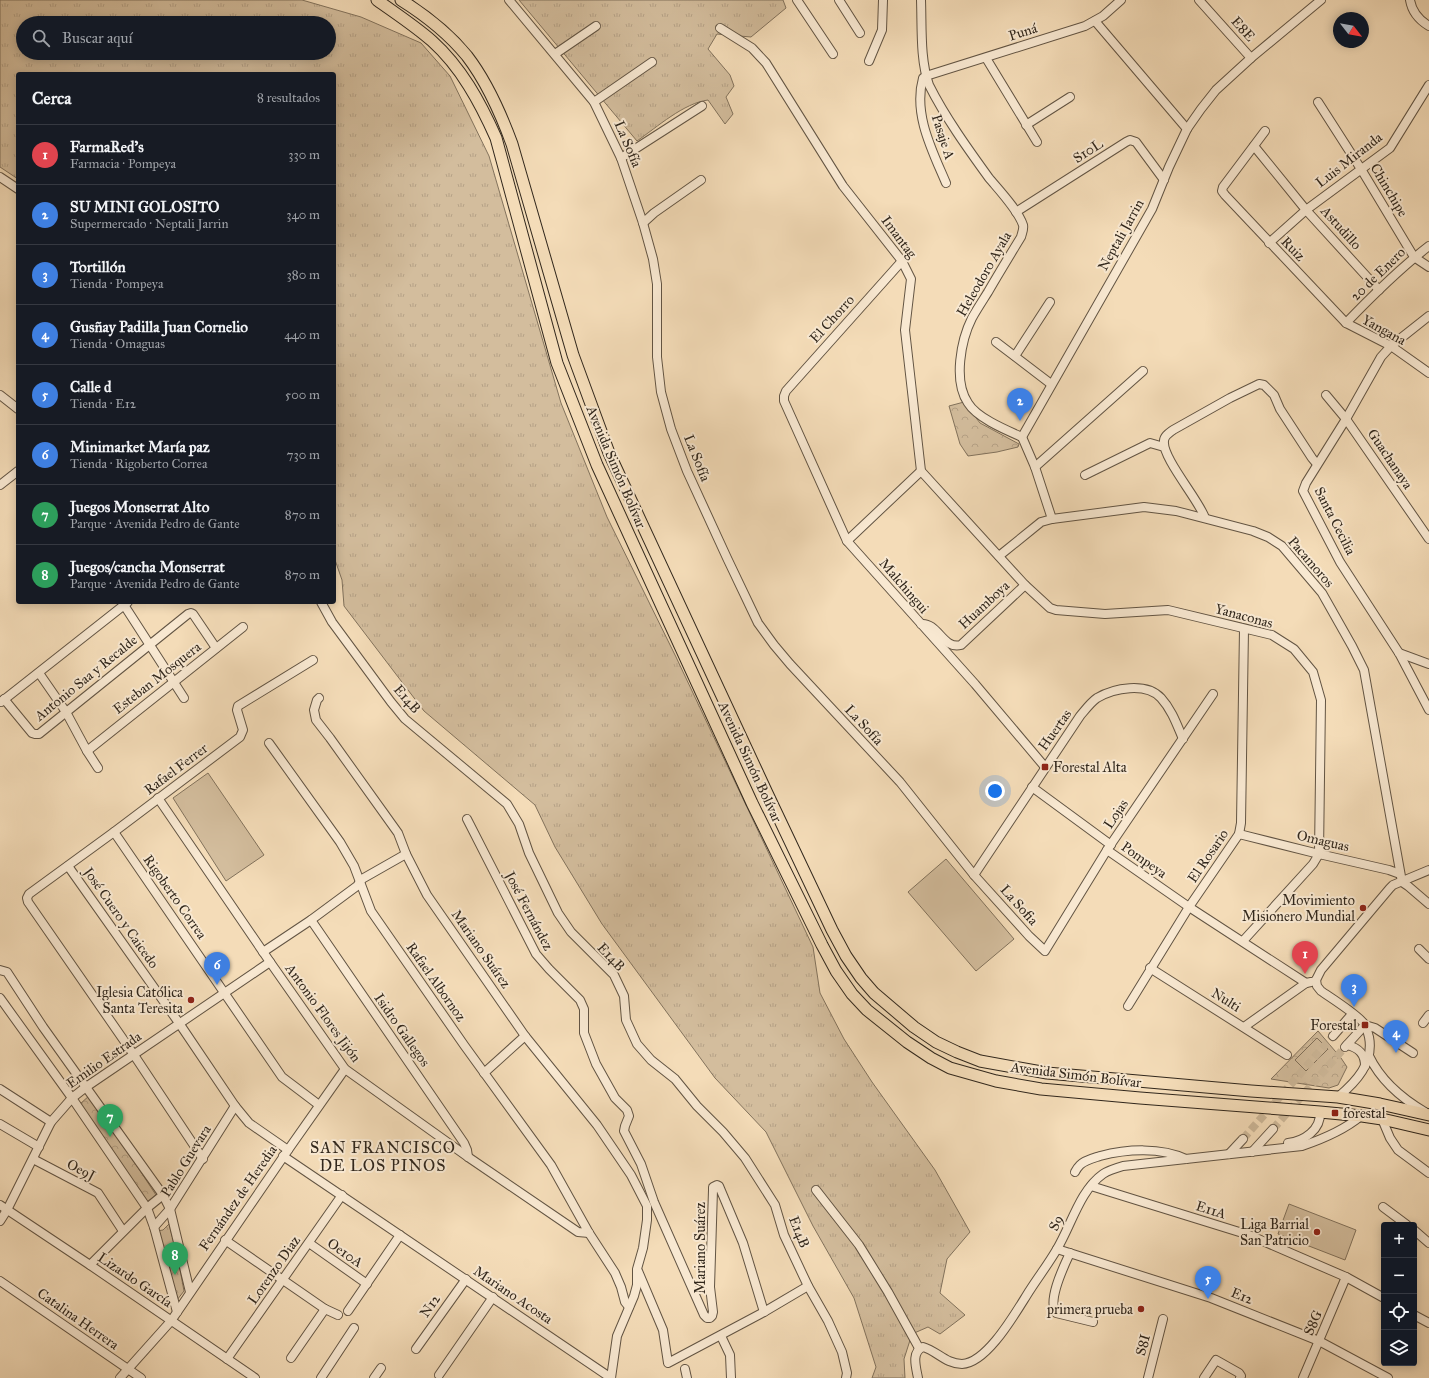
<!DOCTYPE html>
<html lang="es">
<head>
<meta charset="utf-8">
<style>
  body { margin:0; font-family:"IM FELL Great Primer",serif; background:#20242c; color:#f1f3f6 }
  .controls { position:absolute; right:12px; bottom:12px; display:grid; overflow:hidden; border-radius:4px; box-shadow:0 2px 10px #0003 }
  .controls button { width:36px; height:36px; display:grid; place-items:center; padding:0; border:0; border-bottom:1px solid #363941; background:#171b24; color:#f1f3f6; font:20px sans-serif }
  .compass { position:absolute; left:1333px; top:12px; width:36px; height:36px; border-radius:50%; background:#171b24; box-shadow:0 2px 10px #0003; rotate:121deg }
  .you { position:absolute; left:995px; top:791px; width:14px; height:14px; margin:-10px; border:3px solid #fff; border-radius:50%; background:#1a73e8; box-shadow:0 0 0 6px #1a73e833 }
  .badge { display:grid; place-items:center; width:26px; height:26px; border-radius:50%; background:#c59692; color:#fff; font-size:13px; font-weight:700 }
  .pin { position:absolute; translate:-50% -33px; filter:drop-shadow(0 1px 2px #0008) }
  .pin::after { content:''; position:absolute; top:21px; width:14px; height:12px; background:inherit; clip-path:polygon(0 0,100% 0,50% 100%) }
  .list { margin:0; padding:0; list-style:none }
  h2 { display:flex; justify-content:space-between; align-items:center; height:52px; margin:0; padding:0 16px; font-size:17px }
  h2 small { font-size:13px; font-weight:400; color:#9ea1a6 }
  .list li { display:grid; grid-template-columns:26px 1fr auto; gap:12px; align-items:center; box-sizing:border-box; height:60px; padding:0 16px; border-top:1px solid #363941 }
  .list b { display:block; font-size:15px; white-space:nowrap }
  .list p { margin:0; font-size:13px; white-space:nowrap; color:#9ea1a6 }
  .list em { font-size:13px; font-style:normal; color:#9ea1a6 }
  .icon { flex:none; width:22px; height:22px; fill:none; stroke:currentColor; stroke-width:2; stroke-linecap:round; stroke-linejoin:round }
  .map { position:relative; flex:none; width:1429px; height:1378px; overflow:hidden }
  .search { position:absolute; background:#171b24; box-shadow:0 2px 10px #0003; left:16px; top:16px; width:320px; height:44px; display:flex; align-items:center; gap:10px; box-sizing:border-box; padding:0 14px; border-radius:22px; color:#9ea1a6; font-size:15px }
  .panel { position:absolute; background:#171b24; box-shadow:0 2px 10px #0003; left:16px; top:72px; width:320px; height:532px; border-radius:4px }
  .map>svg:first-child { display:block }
  .grass { fill:url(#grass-tufts); stroke:#82725c; fill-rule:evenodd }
  .park { fill:url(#park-crowns); stroke:#82725c }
  .pitch { fill:#d3bd9d; stroke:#82725c }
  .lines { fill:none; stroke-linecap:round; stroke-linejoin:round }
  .minor-tunnel { stroke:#cdb899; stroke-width:8; stroke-dasharray:8 4; stroke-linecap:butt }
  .minor-casing { stroke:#625443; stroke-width:10 }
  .highway-casing { stroke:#31271c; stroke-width:13 }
  .minor { stroke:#f8e8d1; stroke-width:8 }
  .highway { stroke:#f4dcb8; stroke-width:11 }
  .poi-dot { fill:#8f2418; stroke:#f8e8d1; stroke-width:1.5 }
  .labels { text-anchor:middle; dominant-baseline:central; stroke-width:4; stroke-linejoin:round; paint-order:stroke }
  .street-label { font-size:14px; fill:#31271c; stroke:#f8e8d1 }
  .poi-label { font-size:14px; fill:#31271c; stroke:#f8e8d1; text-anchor:end }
  .quarter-label { font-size:16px; letter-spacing:1px; fill:#31271c; stroke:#f8e8d1 }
</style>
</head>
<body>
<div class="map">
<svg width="1429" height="1378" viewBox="0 0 1429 1378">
  <defs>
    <pattern id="grass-tufts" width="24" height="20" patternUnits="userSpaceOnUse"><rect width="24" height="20" fill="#d3bd9d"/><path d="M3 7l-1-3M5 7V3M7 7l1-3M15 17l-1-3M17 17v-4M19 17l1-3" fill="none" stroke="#b6a287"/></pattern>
    <pattern id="park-crowns" width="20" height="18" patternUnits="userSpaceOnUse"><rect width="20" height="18" fill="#d3bd9d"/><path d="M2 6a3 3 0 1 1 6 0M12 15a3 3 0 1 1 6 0" fill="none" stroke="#b6a287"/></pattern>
  </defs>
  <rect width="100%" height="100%" fill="#f4dcb8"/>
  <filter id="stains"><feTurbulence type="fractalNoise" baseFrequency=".005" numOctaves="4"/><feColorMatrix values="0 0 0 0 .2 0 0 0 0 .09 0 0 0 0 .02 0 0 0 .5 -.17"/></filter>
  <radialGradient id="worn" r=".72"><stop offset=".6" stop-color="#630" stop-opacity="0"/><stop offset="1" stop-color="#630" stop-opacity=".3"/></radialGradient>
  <g class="grass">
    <path d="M0,0H302L361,17L421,43L450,76L489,156L561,403L607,517L676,657L813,947L820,993L844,1039L872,1082L935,1170L970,1232L947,1259L940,1293L965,1315L940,1334L928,1327L912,1334L904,1359L905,1378H872L876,1367L854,1298L813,1226L766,1132L715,1078L602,924L555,847L535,805L424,711L344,606L342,580L334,557V74H18V179L0,167ZM23,23H329V53H23Z"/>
    <path d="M519,0H783L786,8L751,37L717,34L708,49L730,75L734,86L726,97L733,114L725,124L708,100C684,103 657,127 637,141Z"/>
  </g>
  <g class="park">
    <path d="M964,402L980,423L1019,444L1018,447L997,452L968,456L960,444L949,406Z"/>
    <path d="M1318,1031L1341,1058L1347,1067L1338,1085L1329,1088L1271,1079Z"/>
    <path d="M90,1095L156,1195L146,1203L80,1104Z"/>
    <path d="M169,1224L178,1259L184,1291L177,1300L157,1231L163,1230Z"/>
  </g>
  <g class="pitch">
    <path d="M208,773L264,855L226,881L173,798Z"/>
    <path d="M946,859L1014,939L976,971L908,892Z"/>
    <path d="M1317,1038L1328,1049L1306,1071L1295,1060Z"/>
    <path d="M1289,1204L1356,1230L1345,1260L1278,1234Z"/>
  </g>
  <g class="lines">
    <g class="minor-tunnel">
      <path d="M1273,1129L1345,1047"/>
      <path d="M1243,1139L1333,1036"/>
    </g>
    <defs>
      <g id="minor">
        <path d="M509,0L594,102L621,158L643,223L653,259L657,284V357L661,392L671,429L687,471L727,558L758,623L774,645L790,664L900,782L974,875L1029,936L1045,951L1107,850L1213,694"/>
        <path d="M797,0L833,54"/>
        <path d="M839,0L860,33"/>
        <path d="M921,0C922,27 920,60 929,85C945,117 968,149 989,178C999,190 1018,210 1023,225C1024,229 1022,233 1021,237C1010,255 999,273 988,292C983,300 977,309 972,318C961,340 953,381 968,403C977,418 1006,430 1022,437"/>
        <path d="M1199,0L1251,58"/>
        <path d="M1410,0C1412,12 1419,20 1429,26"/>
        <path d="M1095,21L1187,129"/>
        <path d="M720,28L752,48L766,63L843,186L902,261L911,279L905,330L921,471L1025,585L1050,608L1056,610L1105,614L1168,610L1272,635L1294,649L1313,672L1321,700L1319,854L1313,864L1243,941"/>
        <path d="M555,54L596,26"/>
        <path d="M986,58L1037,142"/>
        <path d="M869,61L882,30L883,0"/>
        <path d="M594,102L652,62"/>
        <path d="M1318,102L1361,169L1414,257L1429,267"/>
        <path d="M1026,125L1070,97"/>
        <path d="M1265,131L1223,187L1222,191L1225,195L1346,323L1391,346L1429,373"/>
        <path d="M1254,146L1306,210L1379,290"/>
        <path d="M621,158L702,106"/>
        <path d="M0,177L18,189"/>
        <path d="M946,183C932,150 913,114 923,78L926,76L1085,26L1103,16L1121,0"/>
        <path d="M1016,212L1126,142L1130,140L1136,142L1164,180"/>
        <path d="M643,223L654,213L701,180"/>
        <path d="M1269,243L1306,210L1390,148L1429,85"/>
        <path d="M902,261L786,391L784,396V401L847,541L975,684L1045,767"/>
        <path d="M1429,316L1391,346L1381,357L1346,419L1306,483L1303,491L1340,562L1399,653L1429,710"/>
        <path d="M1346,323C1372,296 1399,269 1429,246"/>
        <path d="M996,342L1051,384"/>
        <path d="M1015,356L1050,302"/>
        <path d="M0,395L18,409"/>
        <path d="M1326,395L1346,419L1429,539"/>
        <path d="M1022,437L1152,209L1169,167L1187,129L1201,109L1216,90L1251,58L1321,0"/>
        <path d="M1022,437L1035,467L1052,519"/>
        <path d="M1035,467L1143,371"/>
        <path d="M1085,475L1150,443L1164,447"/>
        <path d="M0,485L18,471"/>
        <path d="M1205,518C1199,500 1162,458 1164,441C1164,436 1169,433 1173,430L1230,398L1259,384L1264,385L1274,395L1280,409L1312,458L1317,464"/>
        <path d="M847,541L921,471"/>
        <path d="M999,556L1041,522L1052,519L1144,507L1176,511L1253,531L1268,537L1282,546L1322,593L1352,646L1364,670L1402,882"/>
        <path d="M321,602L332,622L391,702L405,719L507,804L519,824L529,853L558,913L571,932L614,975L624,996L626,1020L637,1044L651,1060L675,1079L697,1106L723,1132L745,1158L775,1205L784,1235L808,1286L828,1321L842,1352L847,1373L846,1378"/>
        <path d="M124,605L184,698"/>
        <path d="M921,624C938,622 943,650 961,645L1025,585"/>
        <path d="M1399,653L1429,664"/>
        <path d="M39,673L66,712L87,751L98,768"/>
        <path d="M319,698L317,700L314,710L316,720L330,738L398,833L406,854L427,895L525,1036L597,1125L631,1175L647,1206V1220L643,1248L637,1269V1285L634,1296L617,1336L611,1378"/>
        <path d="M4,699L32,733L35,734H39L188,614L191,613L193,614L216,648"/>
        <path d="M1,702L128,602"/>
        <path d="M269,743L340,842L354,866L371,911L464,1045L551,1165L589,1233L615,1273L621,1287L625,1302L629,1307"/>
        <path d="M87,751L243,627"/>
        <path d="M1032,787L1111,845"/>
        <path d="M158,798L270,962L345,1069L468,1157L578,1232L589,1233"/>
        <path d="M467,819L536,954L549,969L580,1000L584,1009V1033L596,1064L615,1098L627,1110L629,1116L625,1126L624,1131L641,1164L654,1202L704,1315L707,1318H710L712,1316L713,1312L710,1287L713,1190V1187L717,1185L719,1186L743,1243L764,1312"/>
        <path d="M114,832L282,1077L319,1105"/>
        <path d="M1239,834L1319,854L1389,870L1400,874"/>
        <path d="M1107,850L1189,907L1306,983"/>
        <path d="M68,866L179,1023L235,1106L249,1123L288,1150"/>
        <path d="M974,875L1080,716C1085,710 1091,702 1097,698C1114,688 1146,682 1161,698C1172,710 1177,725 1183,739"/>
        <path d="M1402,882L1408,886L1429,904"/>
        <path d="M311,920L464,1143L467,1150L468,1157"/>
        <path d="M1419,949L1429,959"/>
        <path d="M263,952L311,920L357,886L362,879L406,854"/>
        <path d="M1150,968L1287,1055"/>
        <path d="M0,970L7,972L43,1027L163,1195L170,1209L190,1292"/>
        <path d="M1316,980L1321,970L1390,888L1393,885L1429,870"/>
        <path d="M1316,980L1317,986L1321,991C1331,998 1360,1016 1365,1025C1367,1028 1368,1034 1369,1037C1374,1063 1356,1082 1338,1097"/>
        <path d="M0,998L72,1098L147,1208L154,1227L177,1312"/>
        <path d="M1128,1006L1189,907L1239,834L1241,823L1244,629"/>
        <path d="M1423,1023L1429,1015"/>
        <path d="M1365,1025L1375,1028L1413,1053"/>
        <path d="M1244,1027L1306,983L1311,982"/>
        <path d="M1333,1036L1352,1014"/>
        <path d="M1347,1045C1359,1048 1365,1054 1365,1066"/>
        <path d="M1345,1047L1365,1025"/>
        <path d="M1369,1056C1381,1081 1401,1098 1425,1112"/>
        <path d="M484,1073L525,1036"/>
        <path d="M0,1089L51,1122"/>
        <path d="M1382,1119L1390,1138L1398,1150L1429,1173"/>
        <path d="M0,1124L39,1147"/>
        <path d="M1288,1143C1304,1141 1321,1130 1320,1112"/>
        <path d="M1252,1152L1273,1129"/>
        <path d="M1229,1154L1243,1139"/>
        <path d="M283,1156L611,1378"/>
        <path d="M33,1159L98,1193L123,1231"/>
        <path d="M203,1159L134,1055L28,902L27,898L29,894L114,832L240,737L243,730L237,710L238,706L313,660"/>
        <path d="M1075,1172C1076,1170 1078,1167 1080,1165C1085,1160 1094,1158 1100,1156C1127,1149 1161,1147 1186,1159"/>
        <path d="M1091,1186L1249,1235L1346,1277L1384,1298"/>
        <path d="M816,1190L859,1245L888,1292L919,1348"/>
        <path d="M0,1205L90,1265L255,1378"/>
        <path d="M1383,1207L1407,1225"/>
        <path d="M0,1221L7,1210L51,1122L72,1098L86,1087L270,962"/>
        <path d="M154,1227L170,1209L235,1106"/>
        <path d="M1414,1230L1429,1243"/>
        <path d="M225,1240L325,1309L338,1315"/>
        <path d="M309,1243L367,1284"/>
        <path d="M1057,1249L1211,1298L1319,1341L1388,1378"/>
        <path d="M1070,1253C1064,1266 1047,1300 1056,1313L1093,1322"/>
        <path d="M90,1265L147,1208L163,1195"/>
        <path d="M638,1271L663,1330L668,1363L764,1312L808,1286"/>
        <path d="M0,1281L141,1378"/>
        <path d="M348,1311L400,1235"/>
        <path d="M1414,1315L1429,1323"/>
        <path d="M721,1336L730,1355L731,1378"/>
        <path d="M416,1349L466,1279"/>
        <path d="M291,1358L325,1309"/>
        <path d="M227,1359L342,1195"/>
        <path d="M685,1369L687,1378"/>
        <path d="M439,1375L493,1297"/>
        <path d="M120,1378L171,1321L288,1150L345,1069"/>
        <path d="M321,1378L354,1328"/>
        <path d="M374,1378L381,1368"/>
        <path d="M918,1378C916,1367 911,1352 923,1347C937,1351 946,1364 962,1364C988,1363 1017,1310 1030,1290C1039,1276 1049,1263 1057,1249C1071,1226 1080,1190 1103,1174C1109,1170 1116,1168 1123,1166L1302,1146C1323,1139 1344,1130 1361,1116"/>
        <path d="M1148,1378L1163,1319"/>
        <path d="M1204,1378L1216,1360L1239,1373L1241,1376L1240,1378"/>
        <path d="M1303,1378L1346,1277"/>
      </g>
      <g id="highway">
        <path d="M377,0C395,13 415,26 432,41C461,67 480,102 496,138L557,363L597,465L752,803L822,945L836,971L852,994L867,1010L907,1042L931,1058L950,1068L996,1081L1041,1089L1140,1098L1320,1112L1362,1116L1382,1119L1429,1130"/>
        <path d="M401,0C425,15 449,34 467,56C487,82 501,114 512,144L573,355L609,453L767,793L832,930L846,956L861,978L874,993L914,1027L936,1042L957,1052L980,1061L1047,1073L1251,1091L1338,1097L1380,1104L1429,1115"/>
      </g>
    </defs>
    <use href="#minor" class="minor-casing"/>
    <use href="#highway" class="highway-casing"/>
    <use href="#minor" class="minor"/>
    <use href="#highway" class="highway"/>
  </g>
  <g class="poi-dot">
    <rect x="1041" y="763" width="8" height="8" rx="2"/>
    <circle cx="1363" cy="908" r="4"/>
    <circle cx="191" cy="1000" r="4"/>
    <rect x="1361" y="1021" width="8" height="8" rx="2"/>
    <rect x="1331" y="1109" width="8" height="8" rx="2"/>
    <circle cx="1317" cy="1232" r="4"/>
    <circle cx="1141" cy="1309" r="4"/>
  </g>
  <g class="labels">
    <g class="street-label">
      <text transform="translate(1243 29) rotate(48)">E8E</text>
      <text transform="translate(1023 32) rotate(-18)">Puná</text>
      <text transform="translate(943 137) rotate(72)">Pasaje A</text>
      <text transform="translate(628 144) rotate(67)">La Sofía</text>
      <text transform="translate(1088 151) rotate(-33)">S10L</text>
      <text transform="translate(1349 160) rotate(-38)">Luis Miranda</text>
      <text transform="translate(1389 190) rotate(59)">Chinchipe</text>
      <text transform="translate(1341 228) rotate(48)">Astudillo</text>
      <text transform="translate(1121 235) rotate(-61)">Neptali Jarrin</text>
      <text transform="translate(899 237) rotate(53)">Imantag</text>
      <text transform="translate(1293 249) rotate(46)">Ruiz</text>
      <text transform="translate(984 274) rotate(-60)">Heleodoro Ayala</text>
      <text transform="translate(1378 274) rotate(-44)">20 de Enero</text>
      <text transform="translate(832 319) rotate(-48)">El Chorro</text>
      <text transform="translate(1384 330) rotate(29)">Yangana</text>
      <text transform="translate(697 458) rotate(68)">La Sofía</text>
      <text transform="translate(1390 459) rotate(56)">Guachanaya</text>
      <text transform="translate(616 467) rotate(67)">Avenida Simón Bolívar</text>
      <text transform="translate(1335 521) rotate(63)">Santa Cecilia</text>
      <text transform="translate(1311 562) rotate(49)">Pacamoros</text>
      <text transform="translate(904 586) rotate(49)">Malchingui</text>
      <text transform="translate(984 605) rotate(-43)">Huamboya</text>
      <text transform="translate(1244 616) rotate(15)">Yanaconas</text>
      <text transform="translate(86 678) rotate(-39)">Antonio Saa y Recalde</text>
      <text transform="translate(157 678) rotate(-38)">Esteban Mosquera</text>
      <text transform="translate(407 699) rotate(49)">E14B</text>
      <text transform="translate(864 725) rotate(47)">La Sofía</text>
      <text transform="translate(1055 730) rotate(-55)">Huertas</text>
      <text transform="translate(750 762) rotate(65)">Avenida Simón Bolívar</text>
      <text transform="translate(176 769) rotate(-37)">Rafael Ferrer</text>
      <text transform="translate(1116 814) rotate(-56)">Lojas</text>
      <text transform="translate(1323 841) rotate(13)">Omaguas</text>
      <text transform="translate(1208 856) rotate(-56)">El Rosario</text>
      <text transform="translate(1144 860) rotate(35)">Pompeya</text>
      <text transform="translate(175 897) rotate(55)">Rigoberto Correa</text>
      <text transform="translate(1019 905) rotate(48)">La Sofia</text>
      <text transform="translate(529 911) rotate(62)">José Fernández</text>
      <text transform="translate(121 918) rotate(55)">José Cuero y Caicedo</text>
      <text transform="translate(481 949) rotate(55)">Mariano Suárez</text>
      <text transform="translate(611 957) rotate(47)">E14B</text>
      <text transform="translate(436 982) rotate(55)">Rafael Albornoz</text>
      <text transform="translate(1226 1000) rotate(32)">Nulti</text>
      <text transform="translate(323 1013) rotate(54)">Antonio Flores Jijón</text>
      <text transform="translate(402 1030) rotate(55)">Isidro Gallegos</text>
      <text transform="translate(104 1060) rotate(-35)">Emilio Estrada</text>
      <text transform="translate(1076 1075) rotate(7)">Avenida Simón Bolívar</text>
      <text transform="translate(186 1161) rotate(-58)">Pablo Guevara</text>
      <text transform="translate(81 1170) rotate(28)">Oe9J</text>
      <text transform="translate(238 1198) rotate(-55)">Fernández de Heredia</text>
      <text transform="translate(1211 1210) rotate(17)">E11A</text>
      <text transform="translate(1056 1223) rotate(-64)">S9</text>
      <text transform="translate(799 1232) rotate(68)">E14B</text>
      <text transform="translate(700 1248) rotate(-90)">Mariano Suárez</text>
      <text transform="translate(345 1253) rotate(35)">Oe10A</text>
      <text transform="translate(274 1270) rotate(-55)">Lorenzo Diaz</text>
      <text transform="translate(135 1280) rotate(34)">Lizardo García</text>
      <text transform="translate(513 1295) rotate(34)">Mariano Acosta</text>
      <text transform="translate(1242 1296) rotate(22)">E12</text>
      <text transform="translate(430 1306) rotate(-55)">N12</text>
      <text transform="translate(78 1319) rotate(35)">Catalina Herrera</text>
      <text transform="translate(1313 1323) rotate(-67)">S8G</text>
      <text transform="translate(1143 1345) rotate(-75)">S8I</text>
    </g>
    <g class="poi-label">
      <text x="1053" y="767" text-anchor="start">Forestal Alta</text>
      <text x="1355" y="900">Movimiento<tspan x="1355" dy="16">Misionero Mundial</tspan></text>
      <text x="183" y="992">Iglesia Católica<tspan x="183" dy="16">Santa Teresita</tspan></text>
      <text x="1357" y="1025">Forestal</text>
      <text x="1343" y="1113" text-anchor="start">forestal</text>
      <text x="1309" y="1224">Liga Barrial<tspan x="1309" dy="16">San Patricio</tspan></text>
      <text x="1133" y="1309">primera prueba</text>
    </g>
    <g class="quarter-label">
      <text x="383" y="1147">SAN FRANCISCO<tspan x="383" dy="18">DE LOS PINOS</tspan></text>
    </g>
  </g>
  <rect width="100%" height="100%" filter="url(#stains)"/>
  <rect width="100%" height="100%" fill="url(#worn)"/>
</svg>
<div class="controls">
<button>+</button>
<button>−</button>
<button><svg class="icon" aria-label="locate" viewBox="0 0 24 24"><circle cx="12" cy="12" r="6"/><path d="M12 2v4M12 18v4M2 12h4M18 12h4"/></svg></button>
<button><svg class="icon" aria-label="layers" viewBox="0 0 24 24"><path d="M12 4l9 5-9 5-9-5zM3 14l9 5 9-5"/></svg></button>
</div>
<svg class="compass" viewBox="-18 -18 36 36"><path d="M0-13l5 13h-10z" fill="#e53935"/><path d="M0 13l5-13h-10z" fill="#9ea1a6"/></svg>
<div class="you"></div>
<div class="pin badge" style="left:1305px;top:974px;background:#e0444e">1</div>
<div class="pin badge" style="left:1020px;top:421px;background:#3f7fe0">2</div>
<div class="pin badge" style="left:1354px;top:1007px;background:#3f7fe0">3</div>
<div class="pin badge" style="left:1396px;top:1053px;background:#3f7fe0">4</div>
<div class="pin badge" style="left:1208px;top:1299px;background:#3f7fe0">5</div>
<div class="pin badge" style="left:217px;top:985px;background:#3f7fe0">6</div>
<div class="pin badge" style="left:110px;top:1137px;background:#2e9e5b">7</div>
<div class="pin badge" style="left:175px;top:1275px;background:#2e9e5b">8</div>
<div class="search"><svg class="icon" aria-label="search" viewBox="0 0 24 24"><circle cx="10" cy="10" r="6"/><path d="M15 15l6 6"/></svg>Buscar aquí</div>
<section class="panel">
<h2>Cerca<small>8 resultados</small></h2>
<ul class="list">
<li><span class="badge" style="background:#e0444e">1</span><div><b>FarmaRed's</b><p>Farmacia · Pompeya</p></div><em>330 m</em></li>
<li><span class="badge" style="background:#3f7fe0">2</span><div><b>SU MINI GOLOSITO</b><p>Supermercado · Neptali Jarrin</p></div><em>340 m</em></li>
<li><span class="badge" style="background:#3f7fe0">3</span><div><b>Tortillón</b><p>Tienda · Pompeya</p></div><em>380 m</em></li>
<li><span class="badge" style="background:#3f7fe0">4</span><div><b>Gusñay Padilla Juan Cornelio</b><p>Tienda · Omaguas</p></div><em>440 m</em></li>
<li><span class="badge" style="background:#3f7fe0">5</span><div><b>Calle d</b><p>Tienda · E12</p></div><em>500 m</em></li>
<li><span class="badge" style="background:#3f7fe0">6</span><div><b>Minimarket María paz</b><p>Tienda · Rigoberto Correa</p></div><em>730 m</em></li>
<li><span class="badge" style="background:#2e9e5b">7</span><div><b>Juegos Monserrat Alto</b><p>Parque · Avenida Pedro de Gante</p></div><em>870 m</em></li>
<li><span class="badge" style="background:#2e9e5b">8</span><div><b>Juegos/cancha Monserrat</b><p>Parque · Avenida Pedro de Gante</p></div><em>870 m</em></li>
</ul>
</section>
</div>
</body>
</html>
